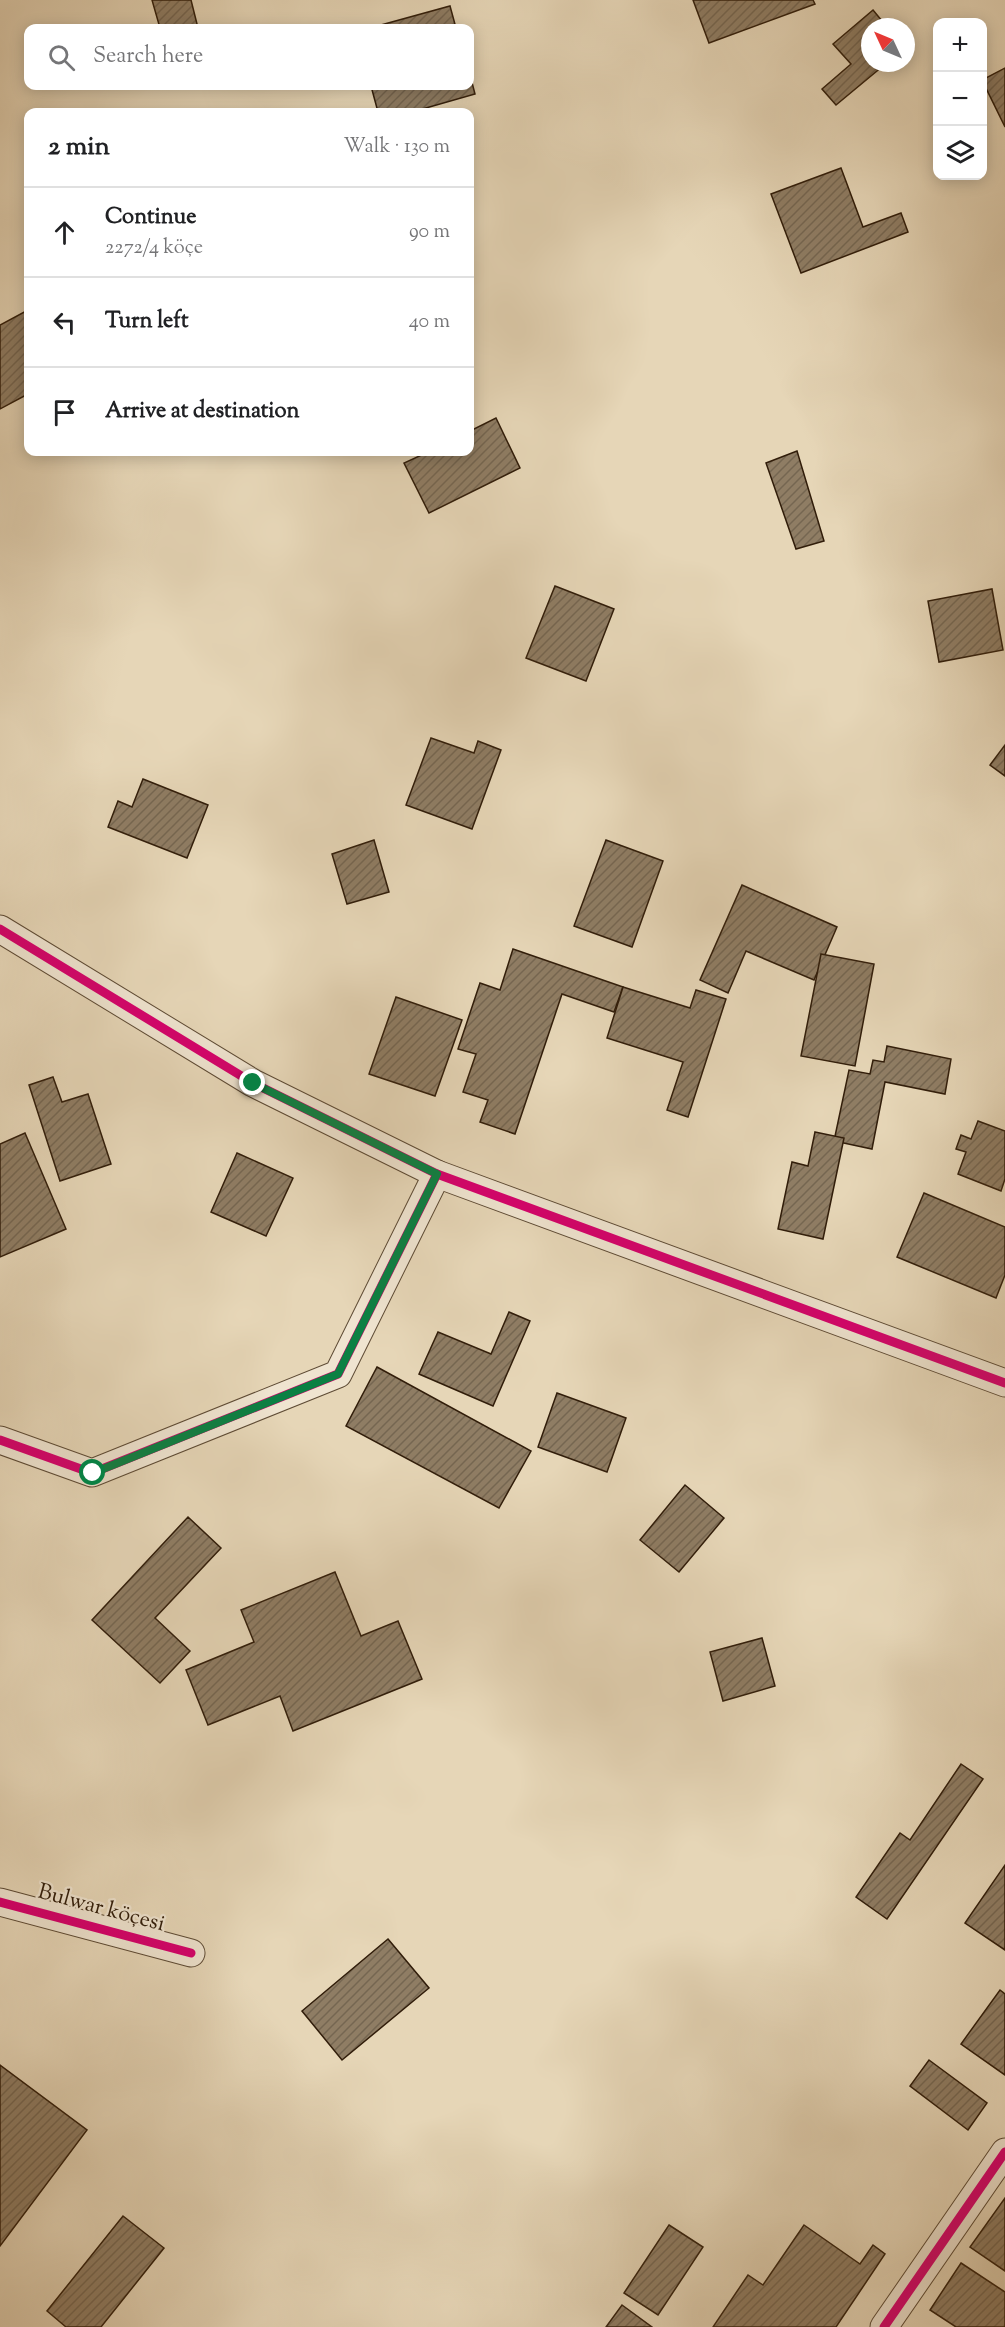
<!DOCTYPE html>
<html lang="en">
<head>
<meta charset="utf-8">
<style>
  body { margin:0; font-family:"Sorts Mill Goudy",serif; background:#f2f2f2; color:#202124 }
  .controls { position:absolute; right:18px; top:18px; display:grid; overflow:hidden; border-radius:12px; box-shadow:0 3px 15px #0003 }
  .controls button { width:54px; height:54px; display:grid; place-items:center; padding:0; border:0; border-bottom:2px solid #e0e0e0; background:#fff; color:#202124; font:30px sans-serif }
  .compass { position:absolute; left:861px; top:18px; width:54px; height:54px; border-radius:50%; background:#fff; box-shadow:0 3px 15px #0003; rotate:314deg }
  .stop { position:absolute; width:18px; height:18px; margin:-14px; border:4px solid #0b8043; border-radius:50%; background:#fff }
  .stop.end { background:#0b8043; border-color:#fff; box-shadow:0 2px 6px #0008 }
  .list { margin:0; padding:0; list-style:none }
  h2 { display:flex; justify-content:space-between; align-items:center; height:78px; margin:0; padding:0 24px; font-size:26px }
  h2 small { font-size:20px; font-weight:400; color:#757577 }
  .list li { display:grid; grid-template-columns:39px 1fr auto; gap:18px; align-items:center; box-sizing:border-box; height:90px; padding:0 24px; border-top:2px solid #e0e0e0 }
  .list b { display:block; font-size:22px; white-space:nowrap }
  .list p { margin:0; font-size:20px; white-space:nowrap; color:#757577 }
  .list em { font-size:20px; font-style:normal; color:#757577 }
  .icon { flex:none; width:33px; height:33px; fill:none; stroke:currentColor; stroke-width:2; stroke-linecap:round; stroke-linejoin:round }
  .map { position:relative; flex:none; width:1005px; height:2327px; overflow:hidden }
  .search { position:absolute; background:#fff; box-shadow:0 3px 15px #0003; left:24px; top:24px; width:450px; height:66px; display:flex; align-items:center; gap:15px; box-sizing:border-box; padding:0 21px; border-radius:12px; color:#757577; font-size:22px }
  .panel { position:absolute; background:#fff; box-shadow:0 3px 15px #0003; left:24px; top:108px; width:450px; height:348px; border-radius:12px }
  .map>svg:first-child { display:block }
  .building { fill:url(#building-hatch); stroke:#311d0a; stroke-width:1.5 }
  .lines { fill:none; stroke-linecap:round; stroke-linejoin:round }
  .minor-casing { stroke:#5e4b35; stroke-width:29 }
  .minor { stroke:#efe4d0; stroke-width:27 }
  .cycleway-casing { stroke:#efe4d0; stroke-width:13 }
  .cycleway { stroke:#d6006c; stroke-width:9 }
  .route { stroke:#0b8043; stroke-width:8 }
  .labels { text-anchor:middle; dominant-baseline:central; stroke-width:4.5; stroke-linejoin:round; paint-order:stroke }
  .street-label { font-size:22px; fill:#311d0a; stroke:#efe4d0 }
</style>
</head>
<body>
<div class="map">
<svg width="1005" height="2327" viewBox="0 0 1005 2327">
  <defs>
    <pattern id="building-hatch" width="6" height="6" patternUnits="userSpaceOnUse" patternTransform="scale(1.5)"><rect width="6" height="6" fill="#8f7d64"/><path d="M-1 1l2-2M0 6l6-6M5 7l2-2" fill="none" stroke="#756651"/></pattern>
  </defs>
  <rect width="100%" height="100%" fill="#e6d6b7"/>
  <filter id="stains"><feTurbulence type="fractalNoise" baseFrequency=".00333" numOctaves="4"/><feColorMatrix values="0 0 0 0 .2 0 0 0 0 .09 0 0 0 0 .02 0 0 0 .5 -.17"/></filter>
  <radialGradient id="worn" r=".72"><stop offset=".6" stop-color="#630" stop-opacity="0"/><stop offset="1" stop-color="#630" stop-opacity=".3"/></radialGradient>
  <g class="building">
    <path d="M152,0H191L198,28H160Z"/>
    <path d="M693,0H813L815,4L709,43Z"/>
    <path d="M450,6L456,28H370Z"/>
    <path d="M873,10L887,27H870V63H880L883,66L836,105L822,89L851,64L833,44Z"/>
    <path d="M1005,68V127L982,80Z"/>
    <path d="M470,75L475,94L412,112H378L371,86H470Z"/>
    <path d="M841,168L863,227L901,213L908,232L801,273L771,194Z"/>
    <path d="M28,310V394L0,409V325Z"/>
    <path d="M496,418L520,468L429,513L404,463L428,452H470V431Z"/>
    <path d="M797,451L824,541L796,549L766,463Z"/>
    <path d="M555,586L614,609L586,681L526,658Z"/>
    <path d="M992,589L1003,650L939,662L928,601Z"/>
    <path d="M431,738L474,753L478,741L501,750L472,829L406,805Z"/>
    <path d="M1005,745V776L990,765Z"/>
    <path d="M143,779L208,805L187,858L108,827L118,801L132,807Z"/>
    <path d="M374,840L389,892L347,904L332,854Z"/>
    <path d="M606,840L663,861L632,947L574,926Z"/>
    <path d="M742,885L837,927L814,980L746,951L728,993L700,980Z"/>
    <path d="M513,949L623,987L614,1012L562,994L515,1134L480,1122L488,1100L463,1092L476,1054L458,1049L480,983L500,990Z"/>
    <path d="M821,954L874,964L855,1066L801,1056Z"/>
    <path d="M623,987L690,1008L696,990L726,999L688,1117L667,1110L683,1062L607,1038Z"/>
    <path d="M396,997L462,1020L435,1096L369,1074Z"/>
    <path d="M887,1046L951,1059L945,1094L885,1082L872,1149L834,1141L849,1070L870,1074L873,1060L884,1062Z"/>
    <path d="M53,1077L62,1102L88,1094L111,1164L60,1181L29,1085Z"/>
    <path d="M978,1121L1005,1131V1179L1001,1191L958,1174L966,1152L956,1149L961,1135L971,1139Z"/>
    <path d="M815,1132L844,1138L823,1239L778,1229L792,1162L808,1166Z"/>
    <path d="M25,1133L66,1229L0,1257V1144Z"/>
    <path d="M237,1153L293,1178L266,1236L211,1212Z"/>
    <path d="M924,1193L1005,1227V1275L996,1298L897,1257Z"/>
    <path d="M509,1312L530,1321L493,1406L419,1374L438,1332L491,1354Z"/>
    <path d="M377,1367L531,1451L499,1508L346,1426Z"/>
    <path d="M557,1393L626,1418L607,1472L538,1447Z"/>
    <path d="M685,1485L724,1518L679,1572L640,1540Z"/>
    <path d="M188,1517L221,1548L155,1618L190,1651L160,1683L92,1620Z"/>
    <path d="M335,1572L361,1636L398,1621L422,1679L293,1731L280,1696L208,1725L186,1670L254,1642L241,1610Z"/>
    <path d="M762,1638L775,1686L723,1701L710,1652Z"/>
    <path d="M961,1764L983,1779L887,1919L856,1897L900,1833L910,1840Z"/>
    <path d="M1005,1865V1950L965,1923Z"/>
    <path d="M388,1939L429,1988L342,2060L302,2011Z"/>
    <path d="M1000,1990L1005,1994V2075L961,2044Z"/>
    <path d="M929,2060L987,2103L968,2130L910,2086Z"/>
    <path d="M0,2065L87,2130L0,2246Z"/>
    <path d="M1005,2198V2271L970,2247Z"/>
    <path d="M123,2216L164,2248L101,2327H66L47,2311Z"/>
    <path d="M669,2225L703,2247L658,2315L624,2293Z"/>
    <path d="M804,2225L860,2264L873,2245L885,2254L836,2327H713L748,2275L763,2285Z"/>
    <path d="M961,2263L1005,2292V2327H956L930,2310Z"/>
    <path d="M622,2305L652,2327H606Z"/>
  </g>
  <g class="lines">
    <defs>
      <g id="minor">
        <path d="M0,929L253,1083L437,1174L1005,1383"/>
        <path d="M0,1440L92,1473L338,1374L437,1174"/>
        <path d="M0,1902L191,1953"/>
        <path d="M884,2327L1005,2152"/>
      </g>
    </defs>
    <use href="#minor" class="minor-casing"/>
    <use href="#minor" class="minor"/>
    <defs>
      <g id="cycleway">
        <path d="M0,929L253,1083L437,1174L1005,1383"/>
        <path d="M0,1440L92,1473L338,1374L437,1174"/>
        <path d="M0,1902L191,1953"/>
        <path d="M884,2327L1005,2152"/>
      </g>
    </defs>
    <use href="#cycleway" class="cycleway-casing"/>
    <use href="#cycleway" class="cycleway"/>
  </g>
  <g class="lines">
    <path class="route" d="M93,1473L338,1374L437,1174L253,1083"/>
  </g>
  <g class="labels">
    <g class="street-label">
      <text transform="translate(101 1909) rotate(15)">Bulwar köçesi</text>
    </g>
  </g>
  <rect width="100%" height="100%" filter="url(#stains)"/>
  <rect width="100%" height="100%" fill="url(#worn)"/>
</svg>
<div class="controls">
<button>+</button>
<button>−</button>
<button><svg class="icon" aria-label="layers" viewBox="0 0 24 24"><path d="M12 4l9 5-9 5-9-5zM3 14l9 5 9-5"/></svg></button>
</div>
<svg class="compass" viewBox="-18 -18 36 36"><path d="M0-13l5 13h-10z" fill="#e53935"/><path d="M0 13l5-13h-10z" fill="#757577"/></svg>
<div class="stop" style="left:93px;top:1473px"></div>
<div class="stop end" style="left:253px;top:1083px"></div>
<div class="search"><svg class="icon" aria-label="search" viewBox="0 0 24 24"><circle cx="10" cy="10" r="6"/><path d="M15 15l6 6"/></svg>Search here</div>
<section class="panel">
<h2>2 min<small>Walk · 130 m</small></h2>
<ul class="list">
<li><svg class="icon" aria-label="ahead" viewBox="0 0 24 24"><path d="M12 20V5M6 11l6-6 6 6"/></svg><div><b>Continue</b><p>2272/4 köçe</p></div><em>90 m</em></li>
<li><svg class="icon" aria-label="left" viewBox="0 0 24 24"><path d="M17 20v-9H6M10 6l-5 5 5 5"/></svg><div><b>Turn left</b></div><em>40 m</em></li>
<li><svg class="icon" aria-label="arrive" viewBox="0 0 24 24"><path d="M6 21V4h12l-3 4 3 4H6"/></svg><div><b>Arrive at destination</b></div></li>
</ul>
</section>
</div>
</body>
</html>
